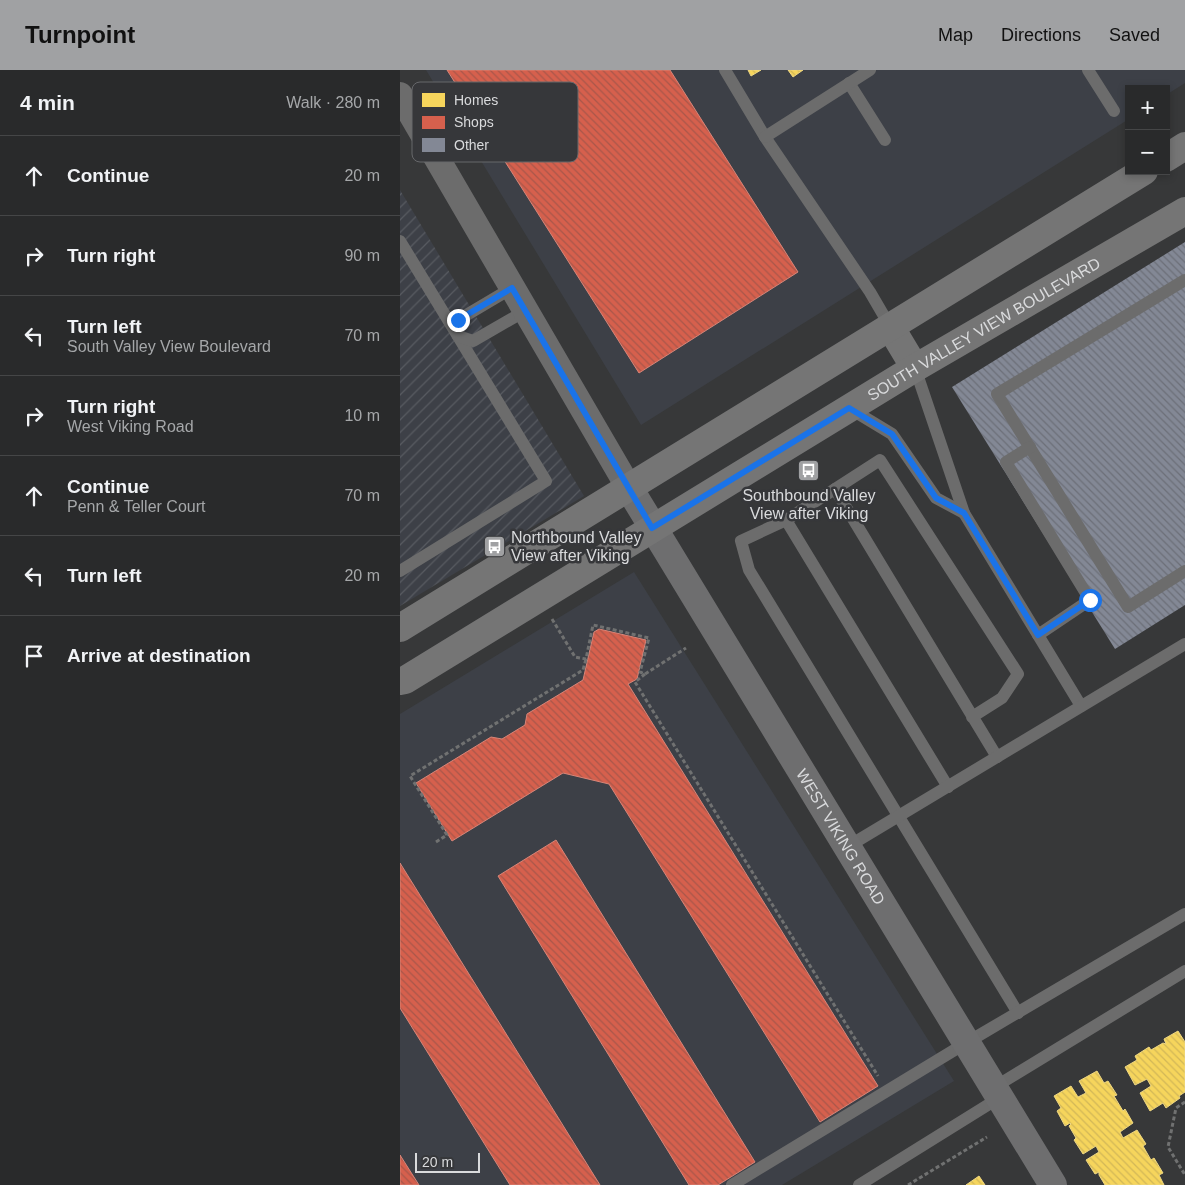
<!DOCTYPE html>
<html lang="en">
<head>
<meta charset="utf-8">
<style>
  body { margin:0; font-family:Helvetica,sans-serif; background:#313233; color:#f1f3f6 }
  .controls { position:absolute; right:15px; top:15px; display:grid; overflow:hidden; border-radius:0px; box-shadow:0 2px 8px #0003 }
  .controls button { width:45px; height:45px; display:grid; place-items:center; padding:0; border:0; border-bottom:1px solid #454647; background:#292a2b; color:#f1f3f6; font:25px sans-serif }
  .scale { position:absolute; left:15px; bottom:12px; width:65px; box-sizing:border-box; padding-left:5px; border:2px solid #d9dadc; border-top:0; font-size:14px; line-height:18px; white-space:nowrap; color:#d9dadc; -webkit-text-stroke:4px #36373a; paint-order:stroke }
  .stop { position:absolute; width:15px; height:15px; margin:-11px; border:4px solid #1a73e8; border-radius:50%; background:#fff }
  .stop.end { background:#1a73e8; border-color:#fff; box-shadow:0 1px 5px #0008 }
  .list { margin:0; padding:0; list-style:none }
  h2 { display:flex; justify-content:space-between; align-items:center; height:65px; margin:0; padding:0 20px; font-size:21px }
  h2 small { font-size:16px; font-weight:400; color:#a5a7a9 }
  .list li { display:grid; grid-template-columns:32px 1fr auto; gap:15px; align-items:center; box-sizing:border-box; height:80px; padding:0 20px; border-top:1px solid #454647 }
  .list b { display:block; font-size:19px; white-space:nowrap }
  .list p { margin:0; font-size:16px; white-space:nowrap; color:#a5a7a9 }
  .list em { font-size:16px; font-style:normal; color:#a5a7a9 }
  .icon { flex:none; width:28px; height:28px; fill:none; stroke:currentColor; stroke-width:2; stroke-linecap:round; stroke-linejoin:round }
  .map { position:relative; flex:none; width:785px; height:1115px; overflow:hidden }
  header { display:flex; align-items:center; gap:30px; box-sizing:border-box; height:70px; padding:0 25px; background:#a0a1a3; color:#111 }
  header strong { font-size:24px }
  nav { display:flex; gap:28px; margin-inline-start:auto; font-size:18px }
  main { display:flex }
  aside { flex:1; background:#292a2b }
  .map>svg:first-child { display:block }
  .built { fill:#3d4047 }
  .industrial { fill:url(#industrial-furrows) }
  .homes { fill:url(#homes-back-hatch); stroke:#edd682 }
  .shops { fill:url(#shops-back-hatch); stroke:#d78578 }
  .building { fill:url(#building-back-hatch) }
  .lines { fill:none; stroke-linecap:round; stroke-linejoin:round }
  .path { stroke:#707171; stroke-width:3; stroke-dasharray:4 2.5; stroke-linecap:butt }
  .lane { stroke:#6c6c6c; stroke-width:12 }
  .street { stroke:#6c6c6c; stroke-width:26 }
  .secondary { stroke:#6e6e6f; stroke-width:28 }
  .primary { stroke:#757575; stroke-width:28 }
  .route { stroke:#1a73e8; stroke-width:6 }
  .labels { text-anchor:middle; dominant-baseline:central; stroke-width:5; stroke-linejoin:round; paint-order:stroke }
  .street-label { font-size:16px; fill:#d9dadc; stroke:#36373a }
  .poi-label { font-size:16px; fill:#d9dadc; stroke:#36373a }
  .key { fill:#36373a; stroke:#67686b; stroke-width:1 }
  .key-label { font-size:14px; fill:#d9dadc }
</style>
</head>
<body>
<header>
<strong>Turnpoint</strong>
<nav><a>Map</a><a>Directions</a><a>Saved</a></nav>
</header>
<main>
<aside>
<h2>4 min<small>Walk · 280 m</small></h2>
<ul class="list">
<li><svg class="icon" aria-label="ahead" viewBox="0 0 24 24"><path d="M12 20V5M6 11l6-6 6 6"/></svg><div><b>Continue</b></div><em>20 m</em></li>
<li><svg class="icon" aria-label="right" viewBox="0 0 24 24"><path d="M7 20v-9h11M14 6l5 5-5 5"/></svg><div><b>Turn right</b></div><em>90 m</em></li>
<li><svg class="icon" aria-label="left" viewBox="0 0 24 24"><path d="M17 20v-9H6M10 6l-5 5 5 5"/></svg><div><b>Turn left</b><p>South Valley View Boulevard</p></div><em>70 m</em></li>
<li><svg class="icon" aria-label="right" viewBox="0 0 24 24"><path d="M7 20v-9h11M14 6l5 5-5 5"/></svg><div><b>Turn right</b><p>West Viking Road</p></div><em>10 m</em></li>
<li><svg class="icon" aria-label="ahead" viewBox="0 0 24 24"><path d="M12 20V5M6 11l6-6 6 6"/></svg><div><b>Continue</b><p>Penn &amp; Teller Court</p></div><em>70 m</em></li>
<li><svg class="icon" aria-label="left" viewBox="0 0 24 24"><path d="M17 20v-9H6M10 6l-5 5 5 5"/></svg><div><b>Turn left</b></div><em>20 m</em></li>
<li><svg class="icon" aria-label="arrive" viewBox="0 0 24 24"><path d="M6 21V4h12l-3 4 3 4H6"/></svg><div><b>Arrive at destination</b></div></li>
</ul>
</aside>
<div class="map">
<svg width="785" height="1115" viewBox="0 0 785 1115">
  <defs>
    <pattern id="industrial-furrows" width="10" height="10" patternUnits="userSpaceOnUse" patternTransform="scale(1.25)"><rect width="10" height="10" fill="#3d4047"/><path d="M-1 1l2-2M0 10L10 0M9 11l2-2" fill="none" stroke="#585b61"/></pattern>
    <pattern id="homes-back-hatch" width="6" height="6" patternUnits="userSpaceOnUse" patternTransform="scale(1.25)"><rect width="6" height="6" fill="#f6d55c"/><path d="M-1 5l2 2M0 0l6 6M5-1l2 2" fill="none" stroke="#d2b757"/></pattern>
    <pattern id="shops-back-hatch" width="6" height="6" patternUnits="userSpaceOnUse" patternTransform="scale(1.25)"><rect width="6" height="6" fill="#d6604d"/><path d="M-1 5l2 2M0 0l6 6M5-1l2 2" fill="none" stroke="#a9574a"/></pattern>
    <pattern id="building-back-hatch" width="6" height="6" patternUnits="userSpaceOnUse" patternTransform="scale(1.25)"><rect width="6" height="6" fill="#838895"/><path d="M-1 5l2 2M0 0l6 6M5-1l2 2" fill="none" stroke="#6c6f78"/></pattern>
  </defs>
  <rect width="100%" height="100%" fill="#373839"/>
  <g class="built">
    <path d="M26,0H785V13L766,25V19H729V49L241,355Z"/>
    <path d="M234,502L554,1011L382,1115H0V644Z"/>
  </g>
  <path class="industrial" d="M0,120L184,426L0,536Z"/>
  <g class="homes">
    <path d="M348,0H361L351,6Z"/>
    <path d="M388,0H403L393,7Z"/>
    <path d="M778,961L785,972V1022L779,1026L780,1028L766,1038L763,1033L750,1041L740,1023L751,1016L747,1009L735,1015L725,997L737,990L735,986L749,977L751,980L763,973L766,974L764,969Z"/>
    <path d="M697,1001L704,1013L708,1011L717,1025L714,1026L723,1041L725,1039L733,1053L720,1062L723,1068L737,1060L746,1074L743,1076L751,1090L754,1088L763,1103L759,1105L764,1115H705L699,1105V1102L695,1104L686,1090L699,1082L696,1076L683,1084L674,1070L676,1068L669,1056L671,1054L670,1053L665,1056L657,1041L661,1038L654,1026L671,1016L678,1027L686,1023L679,1011Z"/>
    <path d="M579,1106L585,1115H566Z"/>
  </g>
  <g class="shops">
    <path d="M47,0H270L398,202L239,303Z"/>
    <path d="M199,559L246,570L237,609L228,614L478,1016L420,1052L209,714L163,703L52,771L16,713L91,667L102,669L125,655L127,644L183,610L194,562Z"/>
    <path d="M156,770L355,1092L318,1115H289L98,806Z"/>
    <path d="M0,793L200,1115H110L0,938Z"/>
    <path d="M0,1085L19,1115H0Z"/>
  </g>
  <path class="building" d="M785,172V535L715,579L552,317Z"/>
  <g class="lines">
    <g class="path">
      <path d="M152,549L175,587L186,589L193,555L249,568L240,602L245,604L286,578"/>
      <path d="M245,604L235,612L478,1006"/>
      <path d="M36,772L47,765L10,706L183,600L186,589"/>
      <path d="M785,1032L776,1038L768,1077L785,1105"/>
      <path d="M508,1115L587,1067"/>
    </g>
    <g class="lane">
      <path d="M325,0L365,67L470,222L491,258"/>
      <path d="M688,0L714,41"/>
      <path d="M449,13L485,70"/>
      <path d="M365,67L470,0"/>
      <path d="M0,171L146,411L0,501"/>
      <path d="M785,210L597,324L728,537L785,501"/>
      <path d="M112,218L58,250V266L73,271L125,241"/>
      <path d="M515,298L564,443L638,565L690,530L606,392L630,377"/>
      <path d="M449,338L492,364L536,428L564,443"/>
      <path d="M386,450L435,419"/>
      <path d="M638,565L681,636"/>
      <path d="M572,647L602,628L618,604L480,390L435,419L597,687"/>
      <path d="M548,717L386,450L341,471L349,500L618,943"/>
      <path d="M447,777L785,574"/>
      <path d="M593,1018L785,901"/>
      <path d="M332,1115L566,973L785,844"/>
      <path d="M459,1115L599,1028"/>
    </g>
    <path class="street" d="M0,25L229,418"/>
    <path class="secondary" id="s1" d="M229,418L653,1115"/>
    <g class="primary">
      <path d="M766,88L785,76"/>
      <path d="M491,258L515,298"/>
      <path d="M0,558L744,101"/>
      <path id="s2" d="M0,611L5,610L515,298L785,141"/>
    </g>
  </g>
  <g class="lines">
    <path class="route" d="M58,250L112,218L252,458L449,338L492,364L536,428L564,443L638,565L690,530"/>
  </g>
  <defs>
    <symbol id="bus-square" viewBox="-11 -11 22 22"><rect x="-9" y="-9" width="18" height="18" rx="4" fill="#a0a1a3" stroke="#36373a"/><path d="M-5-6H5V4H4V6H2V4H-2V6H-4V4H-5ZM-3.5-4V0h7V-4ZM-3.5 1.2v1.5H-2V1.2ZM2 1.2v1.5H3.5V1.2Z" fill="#fff"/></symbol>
  </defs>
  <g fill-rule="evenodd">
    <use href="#bus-square" x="396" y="388" width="25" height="25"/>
    <use href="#bus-square" x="82" y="464" width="25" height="25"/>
  </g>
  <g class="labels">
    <g class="street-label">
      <text stroke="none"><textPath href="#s2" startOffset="682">SOUTH VALLEY VIEW BOULEVARD</textPath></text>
      <text stroke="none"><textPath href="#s1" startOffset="408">WEST VIKING ROAD</textPath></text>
    </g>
    <g class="poi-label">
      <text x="409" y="425">Southbound Valley<tspan x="409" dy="18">View after Viking</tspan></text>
      <text x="111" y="467" text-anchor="start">Northbound Valley<tspan x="111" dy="18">View after Viking</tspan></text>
    </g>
  </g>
  <rect x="12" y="12" width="166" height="80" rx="8" class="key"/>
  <rect x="22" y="23" width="23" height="14" fill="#f6d55c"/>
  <rect x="22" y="46" width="23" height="13" fill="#d6604d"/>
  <rect x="22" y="68" width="23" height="14" fill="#838895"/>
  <g class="key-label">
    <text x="54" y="35">Homes</text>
    <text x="54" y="57">Shops</text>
    <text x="54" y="80">Other</text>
  </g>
</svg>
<div class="controls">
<button>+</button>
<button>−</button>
</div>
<div class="scale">20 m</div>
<div class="stop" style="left:690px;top:530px"></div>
<div class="stop end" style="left:58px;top:250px"></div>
</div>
</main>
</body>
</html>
